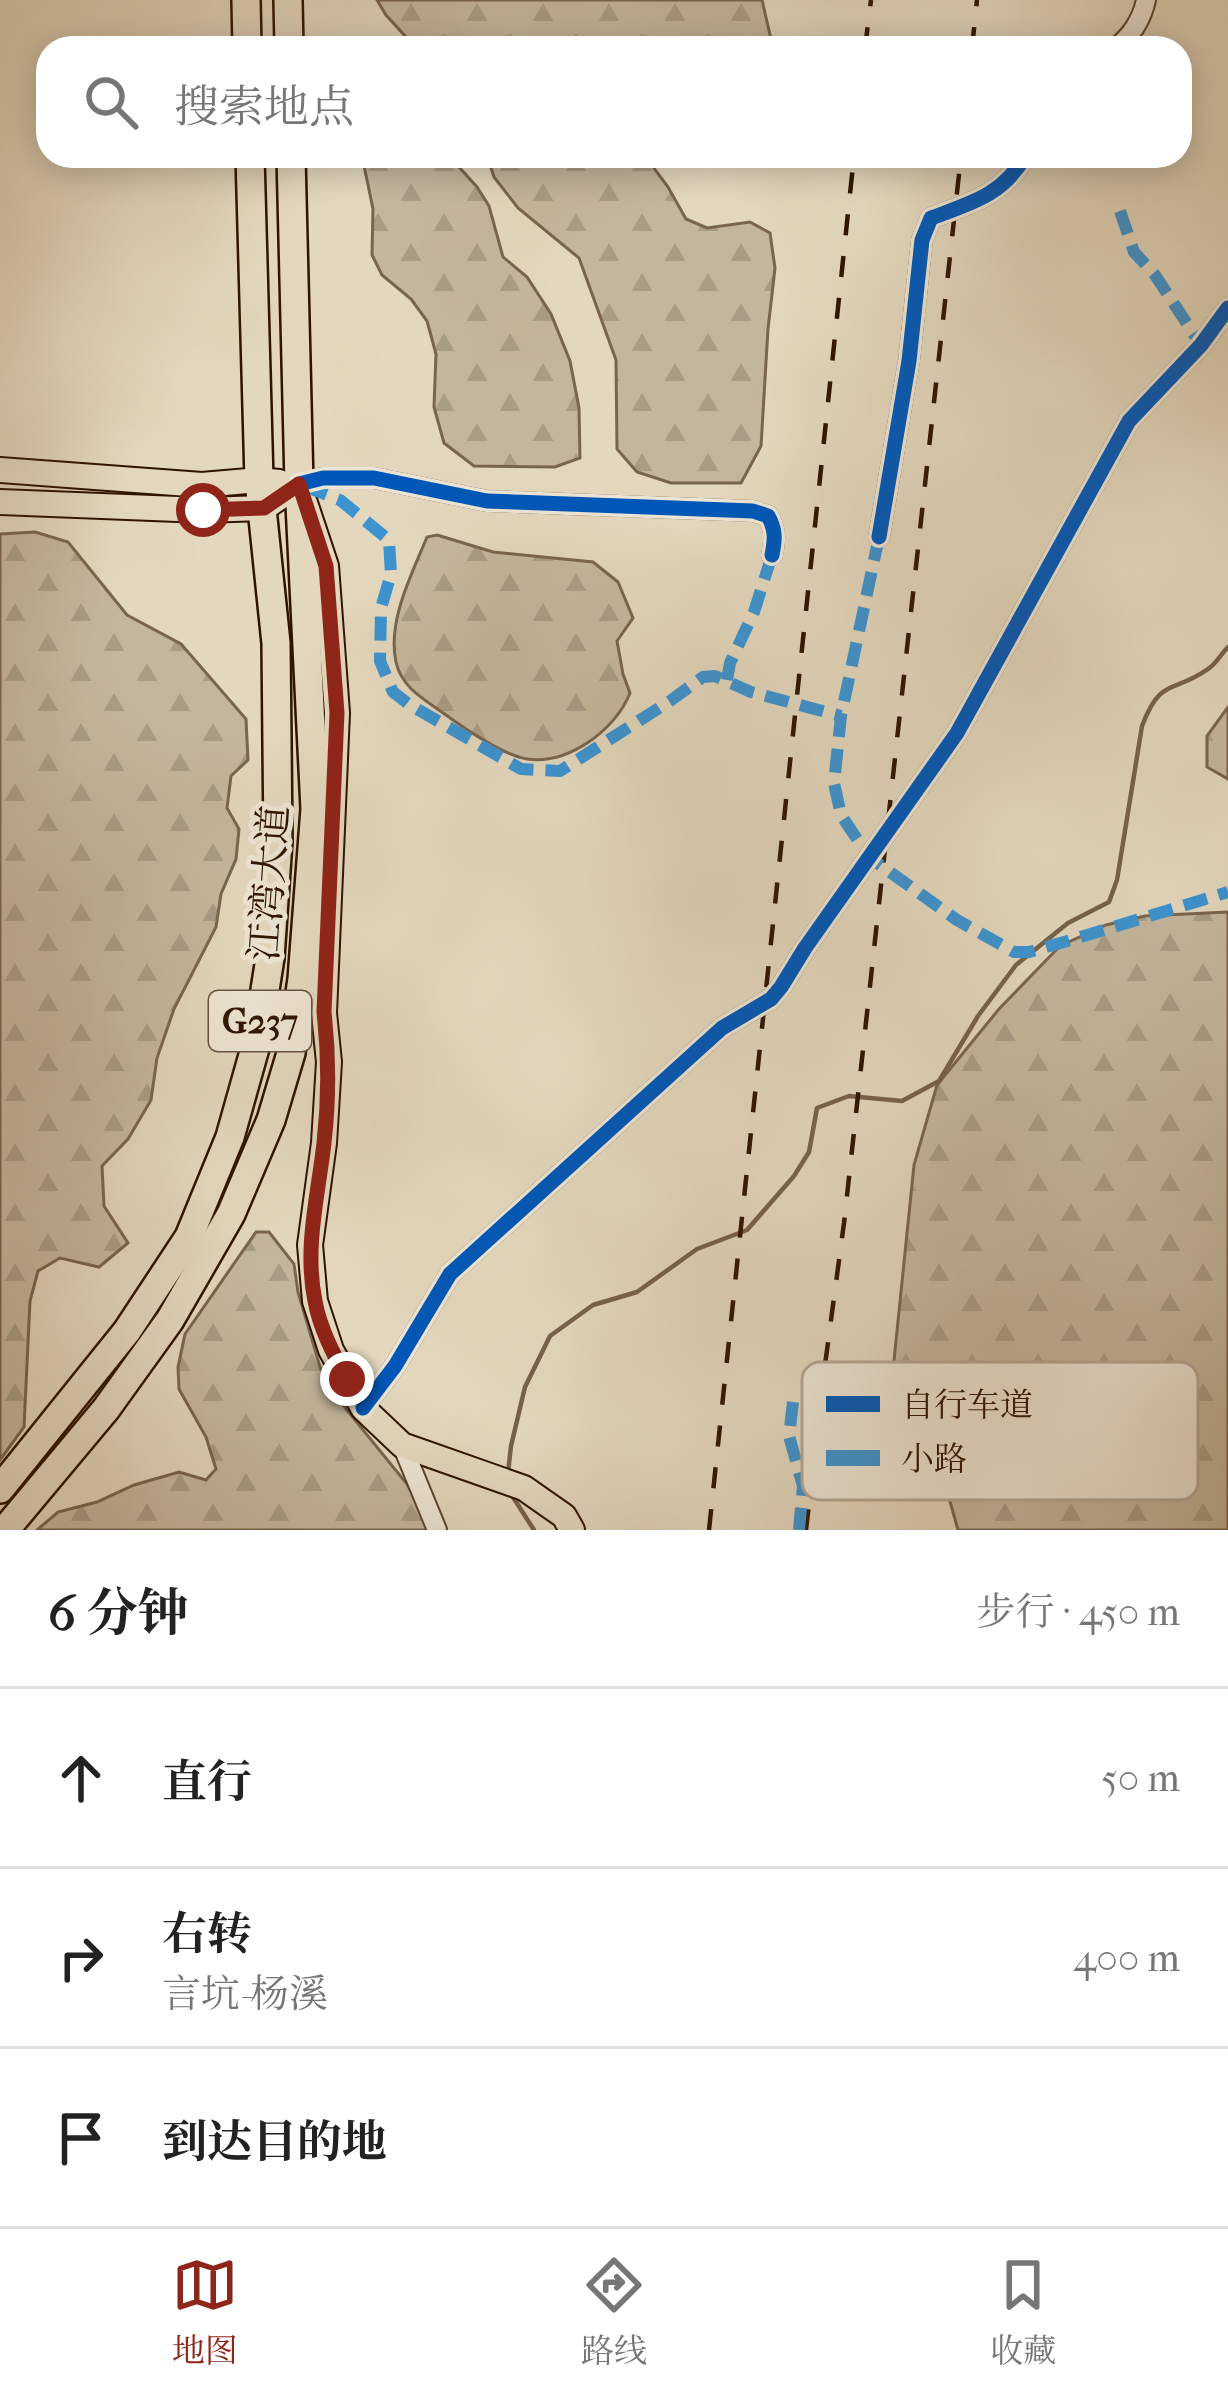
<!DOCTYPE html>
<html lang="zh">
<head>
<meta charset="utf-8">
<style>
  body { margin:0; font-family:"IM FELL French Canon","Noto Serif SC",serif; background:#f2f2f2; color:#222 }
  .stop { position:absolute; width:36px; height:36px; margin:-27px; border:9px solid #8f2418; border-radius:50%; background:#fff }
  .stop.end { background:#8f2418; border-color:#fff; box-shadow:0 3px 12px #0008 }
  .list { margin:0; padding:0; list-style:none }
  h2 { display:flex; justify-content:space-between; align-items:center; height:156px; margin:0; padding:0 48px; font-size:51px }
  h2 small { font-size:39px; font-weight:400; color:#767676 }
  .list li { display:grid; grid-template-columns:78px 1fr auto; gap:36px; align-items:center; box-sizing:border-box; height:180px; padding:0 48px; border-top:3px solid #e0e0e0 }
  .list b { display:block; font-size:45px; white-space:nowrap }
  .list p { margin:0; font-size:39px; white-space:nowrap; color:#767676 }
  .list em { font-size:39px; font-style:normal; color:#767676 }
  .icon { flex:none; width:66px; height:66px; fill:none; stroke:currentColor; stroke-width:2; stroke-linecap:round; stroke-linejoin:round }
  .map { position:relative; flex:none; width:1228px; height:1530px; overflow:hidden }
  .search { position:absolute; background:#fff; box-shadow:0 6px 30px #0003; left:36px; right:36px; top:36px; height:132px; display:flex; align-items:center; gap:30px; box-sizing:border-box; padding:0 42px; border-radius:36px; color:#767676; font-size:45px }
  .sheet { height:696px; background:#fff }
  nav { display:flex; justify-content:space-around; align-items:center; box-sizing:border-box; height:168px; border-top:3px solid #e0e0e0; background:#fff; font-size:33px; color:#767676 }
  nav a { display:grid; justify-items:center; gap:6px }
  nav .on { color:#8f2418 }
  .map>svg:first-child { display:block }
  .forest { fill:url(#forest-firs); stroke:#79654e; stroke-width:3 }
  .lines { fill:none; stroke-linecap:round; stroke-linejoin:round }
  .stream { stroke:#75614b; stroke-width:4.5 }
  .minor-casing { stroke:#5b452f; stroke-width:22 }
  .major-casing { stroke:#2e1400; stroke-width:28 }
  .highway-casing { stroke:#2e1400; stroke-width:32 }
  .minor { stroke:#ede5d4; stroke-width:18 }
  .major { stroke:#e3d7bd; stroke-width:24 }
  .highway { stroke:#e3d7bd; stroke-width:27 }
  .rail { stroke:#2e1400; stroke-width:4.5; stroke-dasharray:21 21; stroke-linecap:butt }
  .quiet { stroke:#3c93d0; stroke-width:12; stroke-dasharray:24 12; stroke-linecap:butt }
  .cycleway-casing { stroke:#ede5d4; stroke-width:22 }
  .cycleway { stroke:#0057b8; stroke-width:15 }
  .route { stroke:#8f2418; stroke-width:15 }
  .labels { text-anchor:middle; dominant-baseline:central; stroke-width:10; stroke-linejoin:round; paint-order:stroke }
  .shield { fill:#ede5d4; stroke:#675340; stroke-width:3 }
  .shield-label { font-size:36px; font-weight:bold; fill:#2e1400 }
  .street-label { font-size:39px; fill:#2e1400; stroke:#ede5d4 }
  .key { fill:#ede5d4; stroke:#b4a694; stroke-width:3 }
  .key-label { font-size:33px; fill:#2e1400 }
</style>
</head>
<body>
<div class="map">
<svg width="1228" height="1530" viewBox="0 0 1228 1530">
  <defs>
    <pattern id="forest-firs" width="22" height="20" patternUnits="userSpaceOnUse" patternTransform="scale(3)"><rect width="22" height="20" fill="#c4b69d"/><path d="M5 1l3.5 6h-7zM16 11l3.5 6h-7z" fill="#a99c85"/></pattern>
  </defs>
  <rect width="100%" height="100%" fill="#e3d7bd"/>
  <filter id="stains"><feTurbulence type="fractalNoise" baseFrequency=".00167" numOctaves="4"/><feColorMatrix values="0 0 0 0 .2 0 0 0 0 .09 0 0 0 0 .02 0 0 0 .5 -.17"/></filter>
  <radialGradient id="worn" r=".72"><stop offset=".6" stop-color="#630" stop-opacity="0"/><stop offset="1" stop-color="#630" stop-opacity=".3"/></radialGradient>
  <g class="forest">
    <path d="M377,0H762L773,48H416L386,15Z"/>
    <path d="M362,156H449L477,187L489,206L503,257L527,277L551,314L570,361L579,408L580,458L555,467L474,466L444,443L434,407L436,354L427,321L411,299L382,275L372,255L373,209Z"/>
    <path d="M487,156H645L668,187L686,219L707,228L750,222L770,233L775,268L768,329L761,446L741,483H671L637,472L617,449L616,360L579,258L518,208L494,177Z"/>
    <path d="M35,532L68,542L127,615L181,644L246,719L248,760L231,776L227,808L239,829L236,859L221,894L216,927L174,1009L157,1058L151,1100L128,1139L102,1166L104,1206L128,1243L99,1267L60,1258L38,1271L30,1301L24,1427L0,1460V534Z"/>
    <path d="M437,535L493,552L593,562L618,582L633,618L617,641L623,674L630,693C616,729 569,765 527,759C505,756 465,729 446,715C426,700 402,689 396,662C387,621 412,574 427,537Z"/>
    <path d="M1228,707V779L1207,767V736Z"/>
    <path d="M1228,912V1530H958L934,1444L891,1412L893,1370L914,1165L937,1085L999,1009L1060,946L1106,925L1145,916Z"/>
    <path d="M256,1232H269L294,1264L298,1292L320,1367L337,1398L407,1484L432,1530H37L58,1512L97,1502L134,1485L179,1472L206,1480L216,1469L206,1437L179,1389L178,1367L185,1334Z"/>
  </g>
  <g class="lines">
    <g class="stream">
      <path d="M508,1473L511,1446L525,1387L550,1336L593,1305L637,1292L697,1249L747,1230L794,1176L809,1152L817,1108L849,1096L902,1101L939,1081L978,1016L1016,965L1068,923L1109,902L1117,880L1142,726C1161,676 1173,694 1208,669C1216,664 1221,654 1228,647"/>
      <path d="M511,1494L534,1530"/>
    </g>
    <defs>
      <g id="minor">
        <path d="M1115,48C1131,37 1142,19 1146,0"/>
        <path d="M299,484L323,478H374L487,501L753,511L768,516C776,530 775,540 772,555"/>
        <path d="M879,537L909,361L922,240L931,218C971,203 1003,195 1025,156"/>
        <path d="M363,1408L395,1366L450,1274L722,1028L771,999L781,987L805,948L957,733L1129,421L1201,345L1228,308"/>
        <path d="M402,1445L437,1530"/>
      </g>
      <g id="major">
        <path d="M0,470L202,485L259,480L279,482"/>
        <path d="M0,502L203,510L264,508L299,484"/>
        <path d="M305,503L326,566L337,713L324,1013L329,1062L324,1143L310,1245L315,1301L331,1350L363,1408L402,1445L524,1488L564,1516L572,1530"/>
      </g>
      <g id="highway">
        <path d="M246,0L247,48"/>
        <path d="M288,0L289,48"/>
        <path d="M0,1489L127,1331L189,1237L230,1137L257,1041L270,958L278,842L276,643L259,480L250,156"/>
        <path d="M5,1530L106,1409L170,1320L231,1214L271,1120L291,1053L302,979L315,809L299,484L291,156"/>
      </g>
    </defs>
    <use href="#minor" class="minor-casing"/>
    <use href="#major" class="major-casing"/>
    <use href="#highway" class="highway-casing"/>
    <use href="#minor" class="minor"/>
    <use href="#major" class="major"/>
    <use href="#highway" class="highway"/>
    <g class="rail">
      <path d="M865,48L871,0"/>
      <path d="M972,48L977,0"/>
      <path d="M709,1530L854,156"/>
      <path d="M806,1530L825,1365L844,1223L961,156"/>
    </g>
    <g class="quiet">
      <path d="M1120,211L1134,252L1155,275L1201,345"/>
      <path d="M304,486L340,500L389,540L391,574L381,608L380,661L393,692L410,705L521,769L560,771L670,701L703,677L715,676L751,692L841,716"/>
      <path d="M879,537L841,716L834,783L841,815L869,857L957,920L1014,952H1029L1071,940L1228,892"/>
      <path d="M727,680L730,663L754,612L772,555"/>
      <path d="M793,1402L789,1436L803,1486L799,1530"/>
    </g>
    <defs>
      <g id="cycleway">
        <path d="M299,484L323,478H374L487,501L753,511L768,516C776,530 775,540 772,555"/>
        <path d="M879,537L909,361L922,240L931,218C971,203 1003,195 1025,156"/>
        <path d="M363,1408L395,1366L450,1274L722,1028L771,999L781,987L805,948L957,733L1129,421L1201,345L1228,308"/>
      </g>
    </defs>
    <use href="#cycleway" class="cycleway-casing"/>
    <use href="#cycleway" class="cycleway"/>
  </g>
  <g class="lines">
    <path class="route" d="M203,510L264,508L299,484L326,566L337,713L324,1012C329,1056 329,1099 324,1143C318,1196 304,1248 315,1301C320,1329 334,1355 347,1379"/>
  </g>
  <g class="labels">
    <rect class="shield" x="209" y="991" width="102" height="60" rx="9"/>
    <g class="shield-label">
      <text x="260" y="1021">G237</text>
    </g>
    <g class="street-label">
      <text transform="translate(269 883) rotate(-86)">江湾大道</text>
    </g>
  </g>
  <rect x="802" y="1362" width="396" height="138" rx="18" class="key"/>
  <rect x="826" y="1396" width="54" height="16" fill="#0057b8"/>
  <rect x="826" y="1450" width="54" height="16" fill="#3c93d0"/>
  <g class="key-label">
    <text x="901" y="1416">自行车道</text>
    <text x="901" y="1470">小路</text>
  </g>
  <rect width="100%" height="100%" filter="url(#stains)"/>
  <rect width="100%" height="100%" fill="url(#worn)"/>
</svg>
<div class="stop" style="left:203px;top:510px"></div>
<div class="stop end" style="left:347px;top:1379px"></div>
<div class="search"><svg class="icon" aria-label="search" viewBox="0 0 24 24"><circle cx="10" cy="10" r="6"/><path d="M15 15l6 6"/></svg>搜索地点</div>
</div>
<section class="sheet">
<h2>6 分钟<small>步行 · 450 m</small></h2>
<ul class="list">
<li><svg class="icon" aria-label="ahead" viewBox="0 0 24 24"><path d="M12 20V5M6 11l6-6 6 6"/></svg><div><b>直行</b></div><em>50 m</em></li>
<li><svg class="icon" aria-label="right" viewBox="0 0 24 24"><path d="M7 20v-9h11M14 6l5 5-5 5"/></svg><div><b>右转</b><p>言坑-杨溪</p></div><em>400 m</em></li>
<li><svg class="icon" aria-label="arrive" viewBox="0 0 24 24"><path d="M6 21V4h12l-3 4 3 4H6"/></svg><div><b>到达目的地</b></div></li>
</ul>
</section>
<nav>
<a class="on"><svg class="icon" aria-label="map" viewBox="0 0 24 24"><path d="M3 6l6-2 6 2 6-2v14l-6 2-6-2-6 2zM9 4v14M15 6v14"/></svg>地图</a>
<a><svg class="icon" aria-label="directions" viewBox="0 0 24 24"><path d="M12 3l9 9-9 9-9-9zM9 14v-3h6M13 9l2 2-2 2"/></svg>路线</a>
<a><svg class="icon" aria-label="saved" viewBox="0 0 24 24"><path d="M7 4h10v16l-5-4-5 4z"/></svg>收藏</a>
</nav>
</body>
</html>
